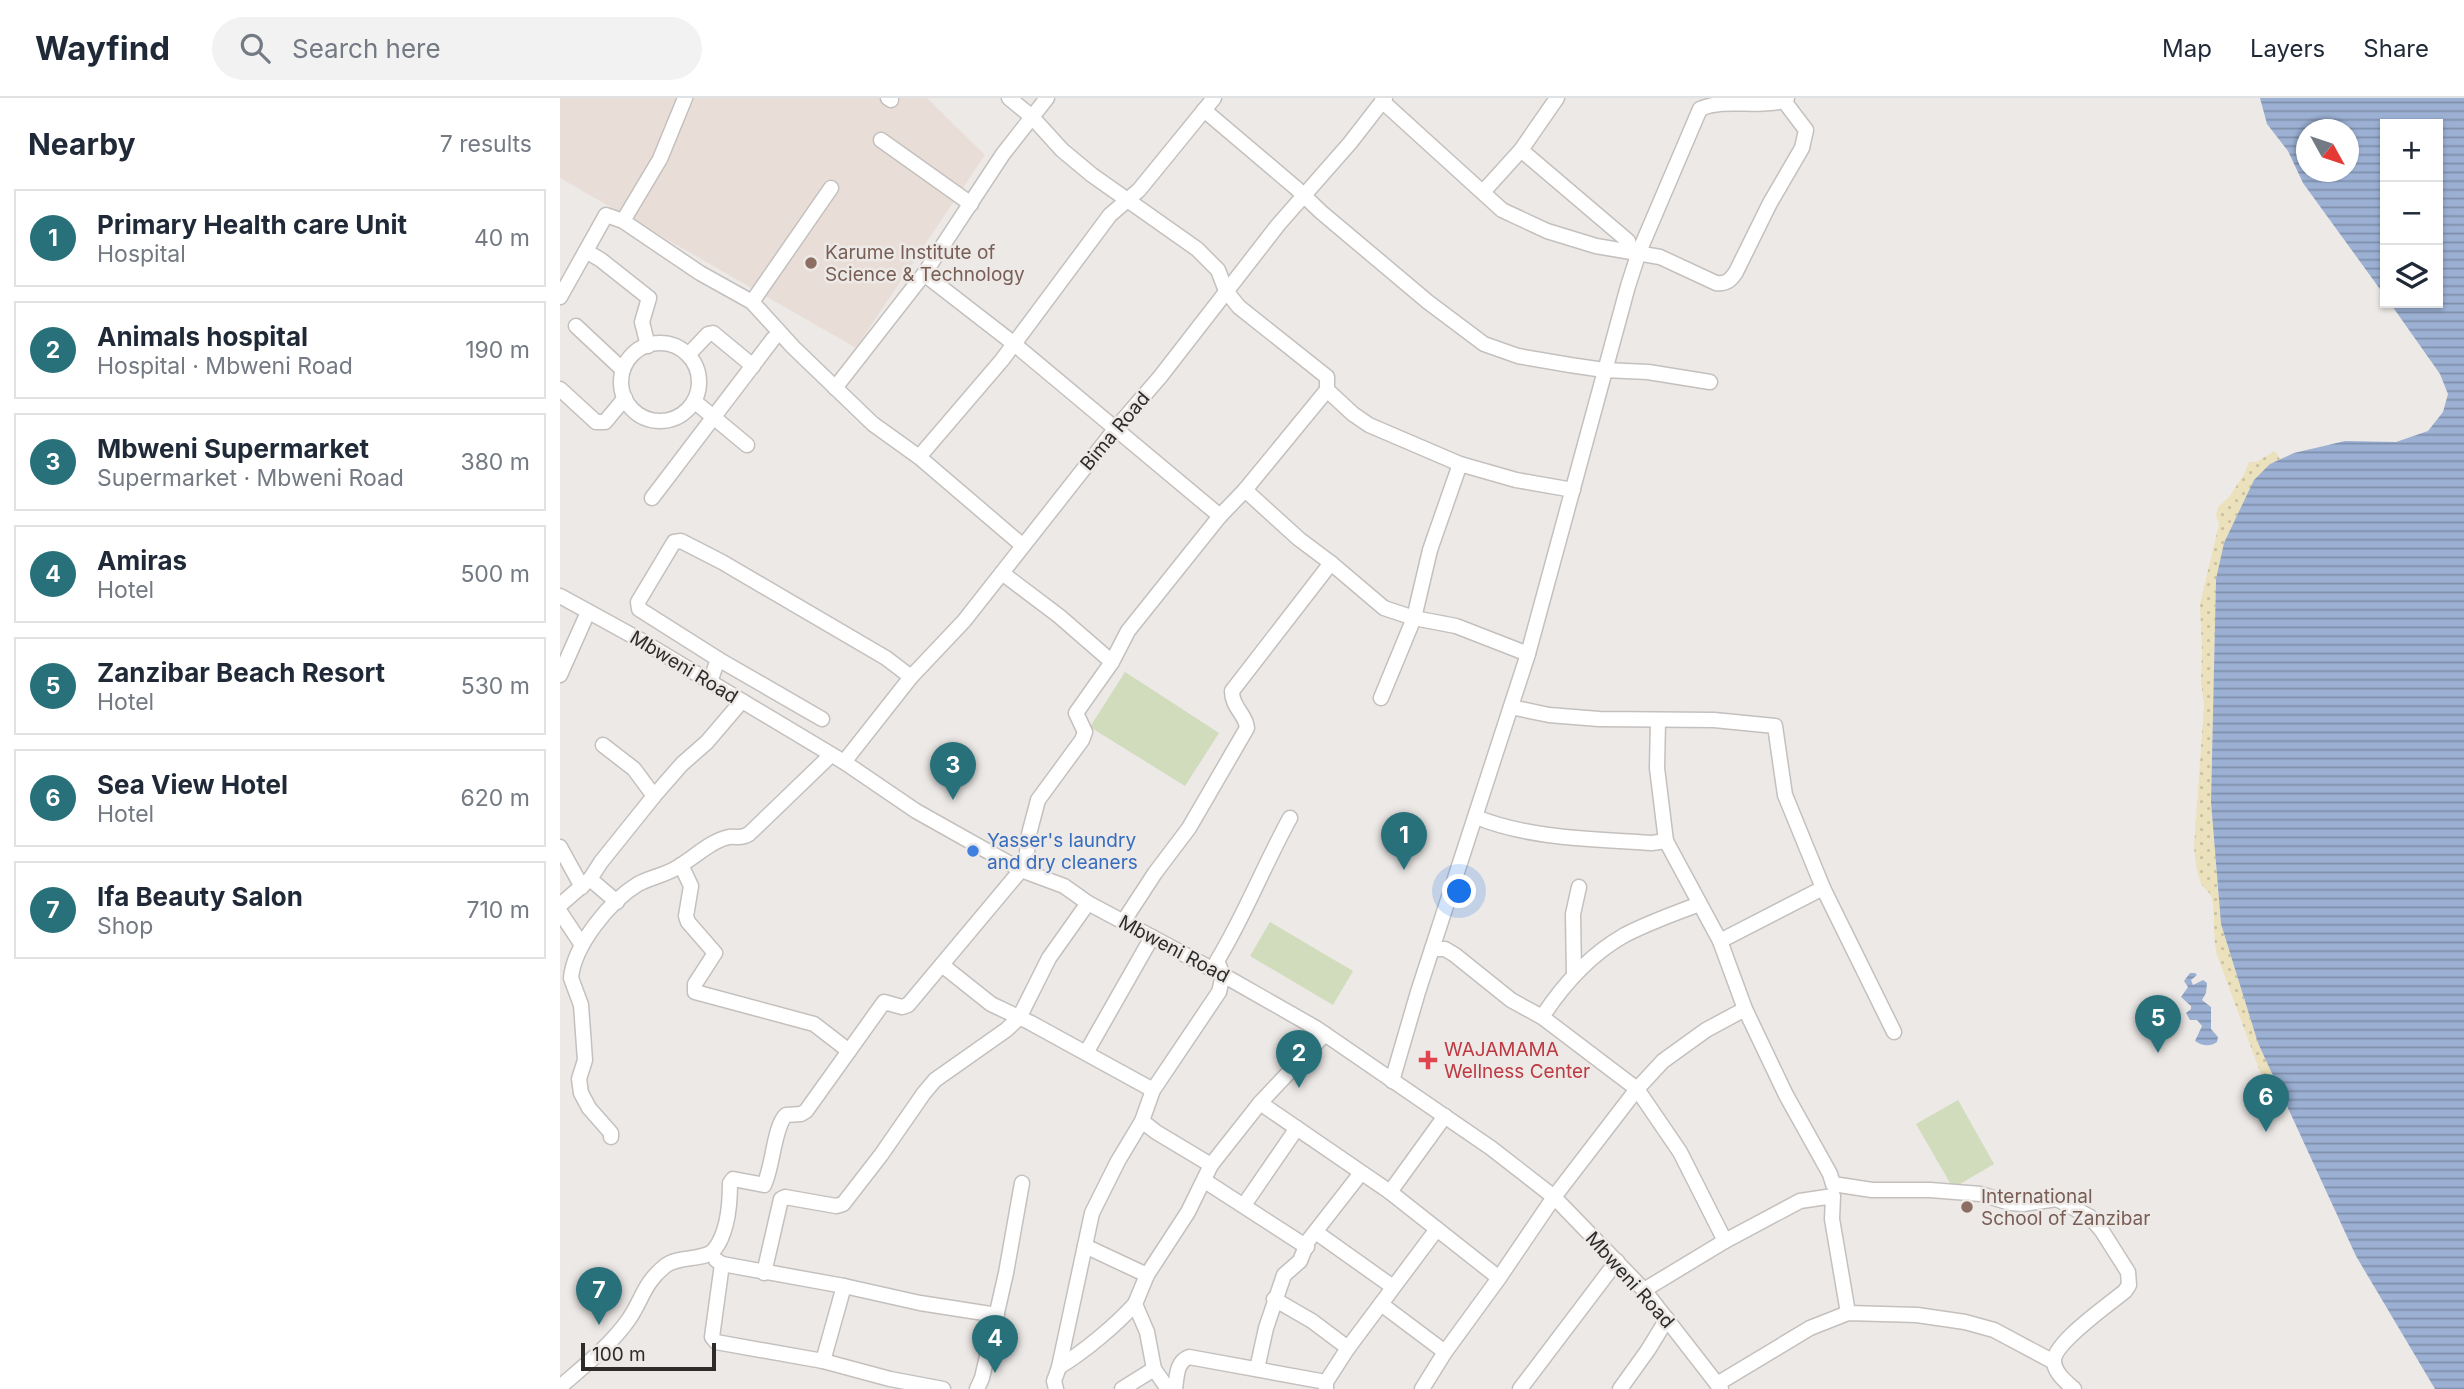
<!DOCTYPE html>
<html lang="en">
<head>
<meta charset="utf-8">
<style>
  body { margin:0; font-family:Inter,sans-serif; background:#f2f2f3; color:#1f2937 }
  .controls { position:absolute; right:21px; top:21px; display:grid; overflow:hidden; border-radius:0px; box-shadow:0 2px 5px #0004 }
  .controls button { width:63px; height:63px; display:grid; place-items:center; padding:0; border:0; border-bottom:2px solid #e0e1e3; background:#fff; color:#1f2937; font:35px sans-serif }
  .compass { position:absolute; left:1736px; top:21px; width:63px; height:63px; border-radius:50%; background:#fff; box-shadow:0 2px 5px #0004; rotate:130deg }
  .scale { position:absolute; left:21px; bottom:18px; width:135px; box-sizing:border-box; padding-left:7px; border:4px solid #2d2c2b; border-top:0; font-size:19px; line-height:24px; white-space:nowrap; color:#2d2c2b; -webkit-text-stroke:5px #ede9e7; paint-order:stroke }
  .you { position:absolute; left:900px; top:794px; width:24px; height:24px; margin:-18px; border:5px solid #fff; border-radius:50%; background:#1a73e8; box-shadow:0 0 0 10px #1a73e833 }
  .badge { display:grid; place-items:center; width:46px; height:46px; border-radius:50%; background:#28717b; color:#fff; font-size:23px; font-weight:700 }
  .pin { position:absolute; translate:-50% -58px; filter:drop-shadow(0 2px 4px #0008) }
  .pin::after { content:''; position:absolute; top:37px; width:24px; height:21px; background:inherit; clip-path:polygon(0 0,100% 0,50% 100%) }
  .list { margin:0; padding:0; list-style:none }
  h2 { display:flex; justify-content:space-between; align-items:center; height:91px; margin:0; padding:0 28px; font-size:30px }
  h2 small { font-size:23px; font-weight:400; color:#747a83 }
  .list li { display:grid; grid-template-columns:46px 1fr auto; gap:21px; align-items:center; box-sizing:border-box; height:98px; margin:0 14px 14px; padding:0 14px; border:2px solid #e0e1e3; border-radius:0px }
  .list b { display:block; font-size:26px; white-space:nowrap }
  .list p { margin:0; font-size:23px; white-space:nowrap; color:#747a83 }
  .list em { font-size:23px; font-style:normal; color:#747a83 }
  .icon { flex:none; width:38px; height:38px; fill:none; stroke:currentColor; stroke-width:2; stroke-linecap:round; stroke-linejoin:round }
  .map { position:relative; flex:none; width:1904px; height:1291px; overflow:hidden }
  header { display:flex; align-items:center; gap:42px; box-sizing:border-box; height:98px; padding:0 35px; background:#fff; border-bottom:2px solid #e0e1e3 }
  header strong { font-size:33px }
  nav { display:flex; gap:38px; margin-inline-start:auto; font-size:24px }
  .search { width:490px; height:63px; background:#f2f2f3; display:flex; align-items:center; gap:18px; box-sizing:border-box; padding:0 24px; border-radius:38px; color:#747a83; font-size:26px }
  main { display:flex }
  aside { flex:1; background:#fff }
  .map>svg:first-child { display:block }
  .built { fill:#e9ded7 }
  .sand { fill:url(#sand-dots) }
  .pitch { fill:#d0dcbb }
  .water { fill:url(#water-rules); fill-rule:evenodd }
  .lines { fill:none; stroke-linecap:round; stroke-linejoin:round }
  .minor-casing { stroke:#c4c0be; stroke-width:17 }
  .minor { stroke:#fff; stroke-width:14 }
  .education-dot { fill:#8d6e63; stroke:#ede9e7; stroke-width:2.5 }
  .shop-dot { fill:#3f7fe0; stroke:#ede9e7; stroke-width:2.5 }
  .health-dot { fill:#e0444e; stroke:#ede9e7; stroke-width:2.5 }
  .labels { text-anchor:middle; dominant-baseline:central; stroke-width:5; stroke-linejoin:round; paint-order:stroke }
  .education-label { font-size:19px; fill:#785e54; stroke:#ede9e7; text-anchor:start }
  .street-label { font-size:19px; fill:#2d2c2b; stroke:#ede9e7 }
  .shop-label { font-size:19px; fill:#366cbe; stroke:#ede9e7; text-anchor:start }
  .health-label { font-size:19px; fill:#be3a42; stroke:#ede9e7; text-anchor:start }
</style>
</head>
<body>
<header>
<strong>Wayfind</strong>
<div class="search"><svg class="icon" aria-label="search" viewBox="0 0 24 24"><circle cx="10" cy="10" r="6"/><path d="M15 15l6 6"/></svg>Search here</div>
<nav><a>Map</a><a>Layers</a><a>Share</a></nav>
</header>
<main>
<aside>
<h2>Nearby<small>7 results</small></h2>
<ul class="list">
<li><span class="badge">1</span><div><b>Primary Health care Unit</b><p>Hospital</p></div><em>40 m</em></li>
<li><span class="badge">2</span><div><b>Animals hospital</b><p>Hospital · Mbweni Road</p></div><em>190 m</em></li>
<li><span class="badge">3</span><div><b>Mbweni Supermarket</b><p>Supermarket · Mbweni Road</p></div><em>380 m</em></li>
<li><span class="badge">4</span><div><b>Amiras</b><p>Hotel</p></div><em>500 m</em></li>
<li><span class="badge">5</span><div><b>Zanzibar Beach Resort</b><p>Hotel</p></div><em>530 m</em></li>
<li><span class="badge">6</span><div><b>Sea View Hotel</b><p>Hotel</p></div><em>620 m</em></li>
<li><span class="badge">7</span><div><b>Ifa Beauty Salon</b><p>Shop</p></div><em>710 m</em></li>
</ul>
</aside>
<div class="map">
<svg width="1904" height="1291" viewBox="0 0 1904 1291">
  <defs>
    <pattern id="sand-dots" width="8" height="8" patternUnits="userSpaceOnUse" patternTransform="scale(1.75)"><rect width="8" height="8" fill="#ebe1bc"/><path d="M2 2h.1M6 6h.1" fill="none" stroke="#cac1a2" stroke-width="1.8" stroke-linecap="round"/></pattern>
    <pattern id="water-rules" width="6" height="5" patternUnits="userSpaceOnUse" patternTransform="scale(1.75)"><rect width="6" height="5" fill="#9bb0d3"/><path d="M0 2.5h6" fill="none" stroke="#7f8fab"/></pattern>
  </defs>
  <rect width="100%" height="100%" fill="#ede9e7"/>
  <path class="built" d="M0,0H367L425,57L296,250L0,80Z"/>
  <path class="sand" d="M1715,353L1720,361L1710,366L1656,481L1651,704L1661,826L1698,945L1717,985L1706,990L1657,857C1652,836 1656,820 1652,801C1650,794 1646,792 1642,787C1637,778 1635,760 1634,749L1644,607L1641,584L1642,553L1640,506L1659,426L1656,417L1658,409L1670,398L1684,376L1689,364H1696Z"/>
  <g class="pitch">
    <path d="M565,574L659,635L625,688L530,629Z"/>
    <path d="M710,824L793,873L773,907L690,858Z"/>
    <path d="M1398,1002L1434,1066L1393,1090L1356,1026Z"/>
  </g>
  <g class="water">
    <path d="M1700,0H1904V1291H1875L1796,1158L1698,945L1661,826L1651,704L1656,481L1664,445L1694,382L1710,366L1734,355L1785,343L1836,344L1868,333L1883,314L1888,296L1880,276L1830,205H1878V26H1825V198L1743,85L1728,53L1707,26ZM1746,32H1788V74H1746Z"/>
    <path d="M1630,875H1635L1637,877L1631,882L1633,887L1643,882L1647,885L1646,895L1642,902L1651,909V931L1658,939L1657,944C1650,949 1642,948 1635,943L1642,928L1637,922H1630L1626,915L1631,911V908L1621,899L1628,889L1624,883Z"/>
  </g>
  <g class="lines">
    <defs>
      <g id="minor">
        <path d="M328,0L331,2"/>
        <path d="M449,0L472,19L502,52L532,77L637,151L658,172L666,193L679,209L767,279V292L793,316L809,327L900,366L956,382L1013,392"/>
        <path d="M822,3L942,112L987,133L1036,148L1100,159L1156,185C1166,186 1170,183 1176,174L1210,105L1242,50L1246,32L1224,3"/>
        <path d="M644,12L736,90L761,114L868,204L924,246L958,258L1010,267L1044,272L1088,274L1150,284"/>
        <path d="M321,42L411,106"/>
        <path d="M961,52L1068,143L1071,153"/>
        <path d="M923,94L961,52L997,0"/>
        <path d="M63,123L140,175L192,204L233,249L313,326L359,359L462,447"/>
        <path d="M26,153L41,162L89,200L82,224L88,248"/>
        <path d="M364,176L453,245L660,418"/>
        <path d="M0,199L46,117L63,123L100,61L125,0"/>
        <path d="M192,204L271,90"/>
        <path d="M16,228L63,272"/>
        <circle cx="100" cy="284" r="39"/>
        <path d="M128,257L148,236L153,235L193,268"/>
        <path d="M275,290L364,176L443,56L487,0"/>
        <path d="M0,291L36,324H45L65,300"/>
        <path d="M134,303L187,347"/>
        <path d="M359,359L442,262L550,117L579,92L654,0"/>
        <path d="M685,392L739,441L771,465"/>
        <path d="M92,400L213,241"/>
        <path d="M442,475L499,518L552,564"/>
        <path d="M0,498L82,543L284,664L356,713L461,772L504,788L528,805L663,877L756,930L931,1050L994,1099L1084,1192L1161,1291"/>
        <path d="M158,561L262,621"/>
        <path d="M0,577L28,514"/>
        <path d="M150,584L158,561L79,511L78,504L114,444L121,443L162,464L326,560L351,579"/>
        <path d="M821,600L854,520L870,452L900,366"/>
        <path d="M951,609L989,617L1039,621L1154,622L1215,628L1225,697L1263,790L1334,934"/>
        <path d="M1098,622L1097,670L1106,743L1160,843L1185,911L1226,997L1270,1076L1273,1086L1312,1092H1370L1421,1096L1450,1105L1463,1106L1497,1101L1530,1119L1542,1133L1568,1174L1569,1187L1565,1193C1550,1206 1491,1246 1494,1265C1496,1276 1506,1284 1514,1291"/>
        <path d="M43,647L74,671L94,698"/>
        <path d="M284,664L351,579L404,523L556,330L600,279L718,127L790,45L825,0"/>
        <path d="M916,719C970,741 1034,741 1092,745L1106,743"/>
        <path d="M0,749L22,789"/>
        <path d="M121,767L131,788L126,818L128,824L155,855L135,886V894L254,926L289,953"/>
        <path d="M30,781L57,804"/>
        <path d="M0,807L30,781L41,764L94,698L122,666L147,644L182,603"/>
        <path d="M0,814L22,847"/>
        <path d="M563,824L595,775L629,730L687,630C686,616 672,610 672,593L771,465L824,510L854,520L896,528L968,556"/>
        <path d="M1160,843L1263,790"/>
        <path d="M872,851H885L895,857L951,902L982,919L1077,991L1120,1054L1165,1143"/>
        <path d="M382,867L431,906L471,925L593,992"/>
        <path d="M1014,877L1013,816L1019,789"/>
        <path d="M982,919C1003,887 1030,857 1063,838C1087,825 1114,816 1139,806"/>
        <path d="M526,955L592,839"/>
        <path d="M832,983L858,894L968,556L1068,188L1079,154L1140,11C1165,0 1194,10 1224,3L1227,0"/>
        <path d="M700,1005L830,1094L939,1180"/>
        <path d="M582,1023L596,1034L651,1067"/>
        <path d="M51,1039V1035L29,1010L21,995L19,981L25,962L21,907L11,880C14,847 50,803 78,786C91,779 106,777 118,769C134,760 150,743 169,739C177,738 181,741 189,736L271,657"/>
        <path d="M645,1083L747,1149"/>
        <path d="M830,1094L885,1018"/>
        <path d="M684,1107L737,1030"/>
        <path d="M757,1135L833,1189"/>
        <path d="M525,1148L587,1177"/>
        <path d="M156,1162L162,1166L284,1188L360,1205L437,1217"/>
        <path d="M162,1166L152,1239L156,1244L263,1263L330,1281L383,1291"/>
        <path d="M204,1175L221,1101L225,1099L276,1108L283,1106L321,1057L364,995L375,982L446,932L459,920L489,860L528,805"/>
        <path d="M1084,1192L1165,1143L1240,1103L1273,1098L1272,1121L1288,1215"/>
        <path d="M714,1201L752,1223L788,1250"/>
        <path d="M821,1206L885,1254"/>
        <path d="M263,1263L284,1188"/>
        <path d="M499,1269C525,1253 555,1228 575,1206"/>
        <path d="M697,1271L706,1230L724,1177L740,1163L748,1143L801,1075"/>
        <path d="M1157,1286L1250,1230L1288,1215L1357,1217L1405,1224L1434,1232L1494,1264"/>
        <path d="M0,1289C24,1268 51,1247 69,1221C83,1200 84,1185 105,1168C119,1157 145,1163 154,1152C168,1135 170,1106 170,1085L173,1081L204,1087C213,1069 214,1028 226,1017L241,1016L246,1013L324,904L342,909L348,907L461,772L466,763L469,736L478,702L522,642L525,634L516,615L552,564L568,533L660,418L685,392L767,292"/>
        <path d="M417,1291L422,1280L446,1175L462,1085"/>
        <path d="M496,1291L494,1283L499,1269L532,1115L558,1063L582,1023L593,992L659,894L663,877L657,863C685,817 704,767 730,720"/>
        <path d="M562,1291L594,1271"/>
        <path d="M608,1291L594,1271L587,1234L575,1206L587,1177L628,1114L651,1067L700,1005L765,936"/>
        <path d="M615,1291C617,1279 616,1264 629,1259L766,1284"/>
        <path d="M766,1291V1284L788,1250L877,1131"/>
        <path d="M862,1291L885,1254L939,1180L994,1099L1077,991L1103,963L1146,932L1185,911"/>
        <path d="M960,1291L1057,1163"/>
        <path d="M1060,1291L1088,1252L1107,1221"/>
      </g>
    </defs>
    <use href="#minor" class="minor-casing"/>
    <use href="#minor" class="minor"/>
  </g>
  <g class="education-dot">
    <circle cx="251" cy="165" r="7"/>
    <circle cx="1407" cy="1109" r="7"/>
  </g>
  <circle class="shop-dot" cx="413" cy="753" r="7"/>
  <path class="health-dot" d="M864.5 951.5h7v7h7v7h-7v7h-7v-7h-7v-7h7z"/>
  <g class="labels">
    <g class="education-label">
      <text x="265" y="154">Karume Institute of<tspan x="265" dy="22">Science &amp; Technology</tspan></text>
      <text x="1421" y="1098">International<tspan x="1421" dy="22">School of Zanzibar</tspan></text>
    </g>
    <g class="street-label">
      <text transform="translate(555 333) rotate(-50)">Bima Road</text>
      <text transform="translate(124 569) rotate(31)">Mbweni Road</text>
      <text transform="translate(614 851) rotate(28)">Mbweni Road</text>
      <text transform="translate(1070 1182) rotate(48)">Mbweni Road</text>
    </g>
    <g class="shop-label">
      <text x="427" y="742">Yasser's laundry<tspan x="427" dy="22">and dry cleaners</tspan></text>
    </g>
    <g class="health-label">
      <text x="884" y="951">WAJAMAMA<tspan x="884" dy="22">Wellness Center</tspan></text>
    </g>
  </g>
</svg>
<div class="controls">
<button>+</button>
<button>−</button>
<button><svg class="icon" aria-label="layers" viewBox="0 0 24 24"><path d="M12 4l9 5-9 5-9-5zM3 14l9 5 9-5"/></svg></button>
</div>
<svg class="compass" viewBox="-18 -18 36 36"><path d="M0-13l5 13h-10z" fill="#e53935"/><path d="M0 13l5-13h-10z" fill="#747a83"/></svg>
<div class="scale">100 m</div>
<div class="you"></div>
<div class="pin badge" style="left:844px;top:772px">1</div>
<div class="pin badge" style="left:739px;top:990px">2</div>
<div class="pin badge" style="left:393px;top:702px">3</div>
<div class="pin badge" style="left:435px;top:1275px">4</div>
<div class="pin badge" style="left:1598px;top:955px">5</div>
<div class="pin badge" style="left:1706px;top:1034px">6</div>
<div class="pin badge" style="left:39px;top:1227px">7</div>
</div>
</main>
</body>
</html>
